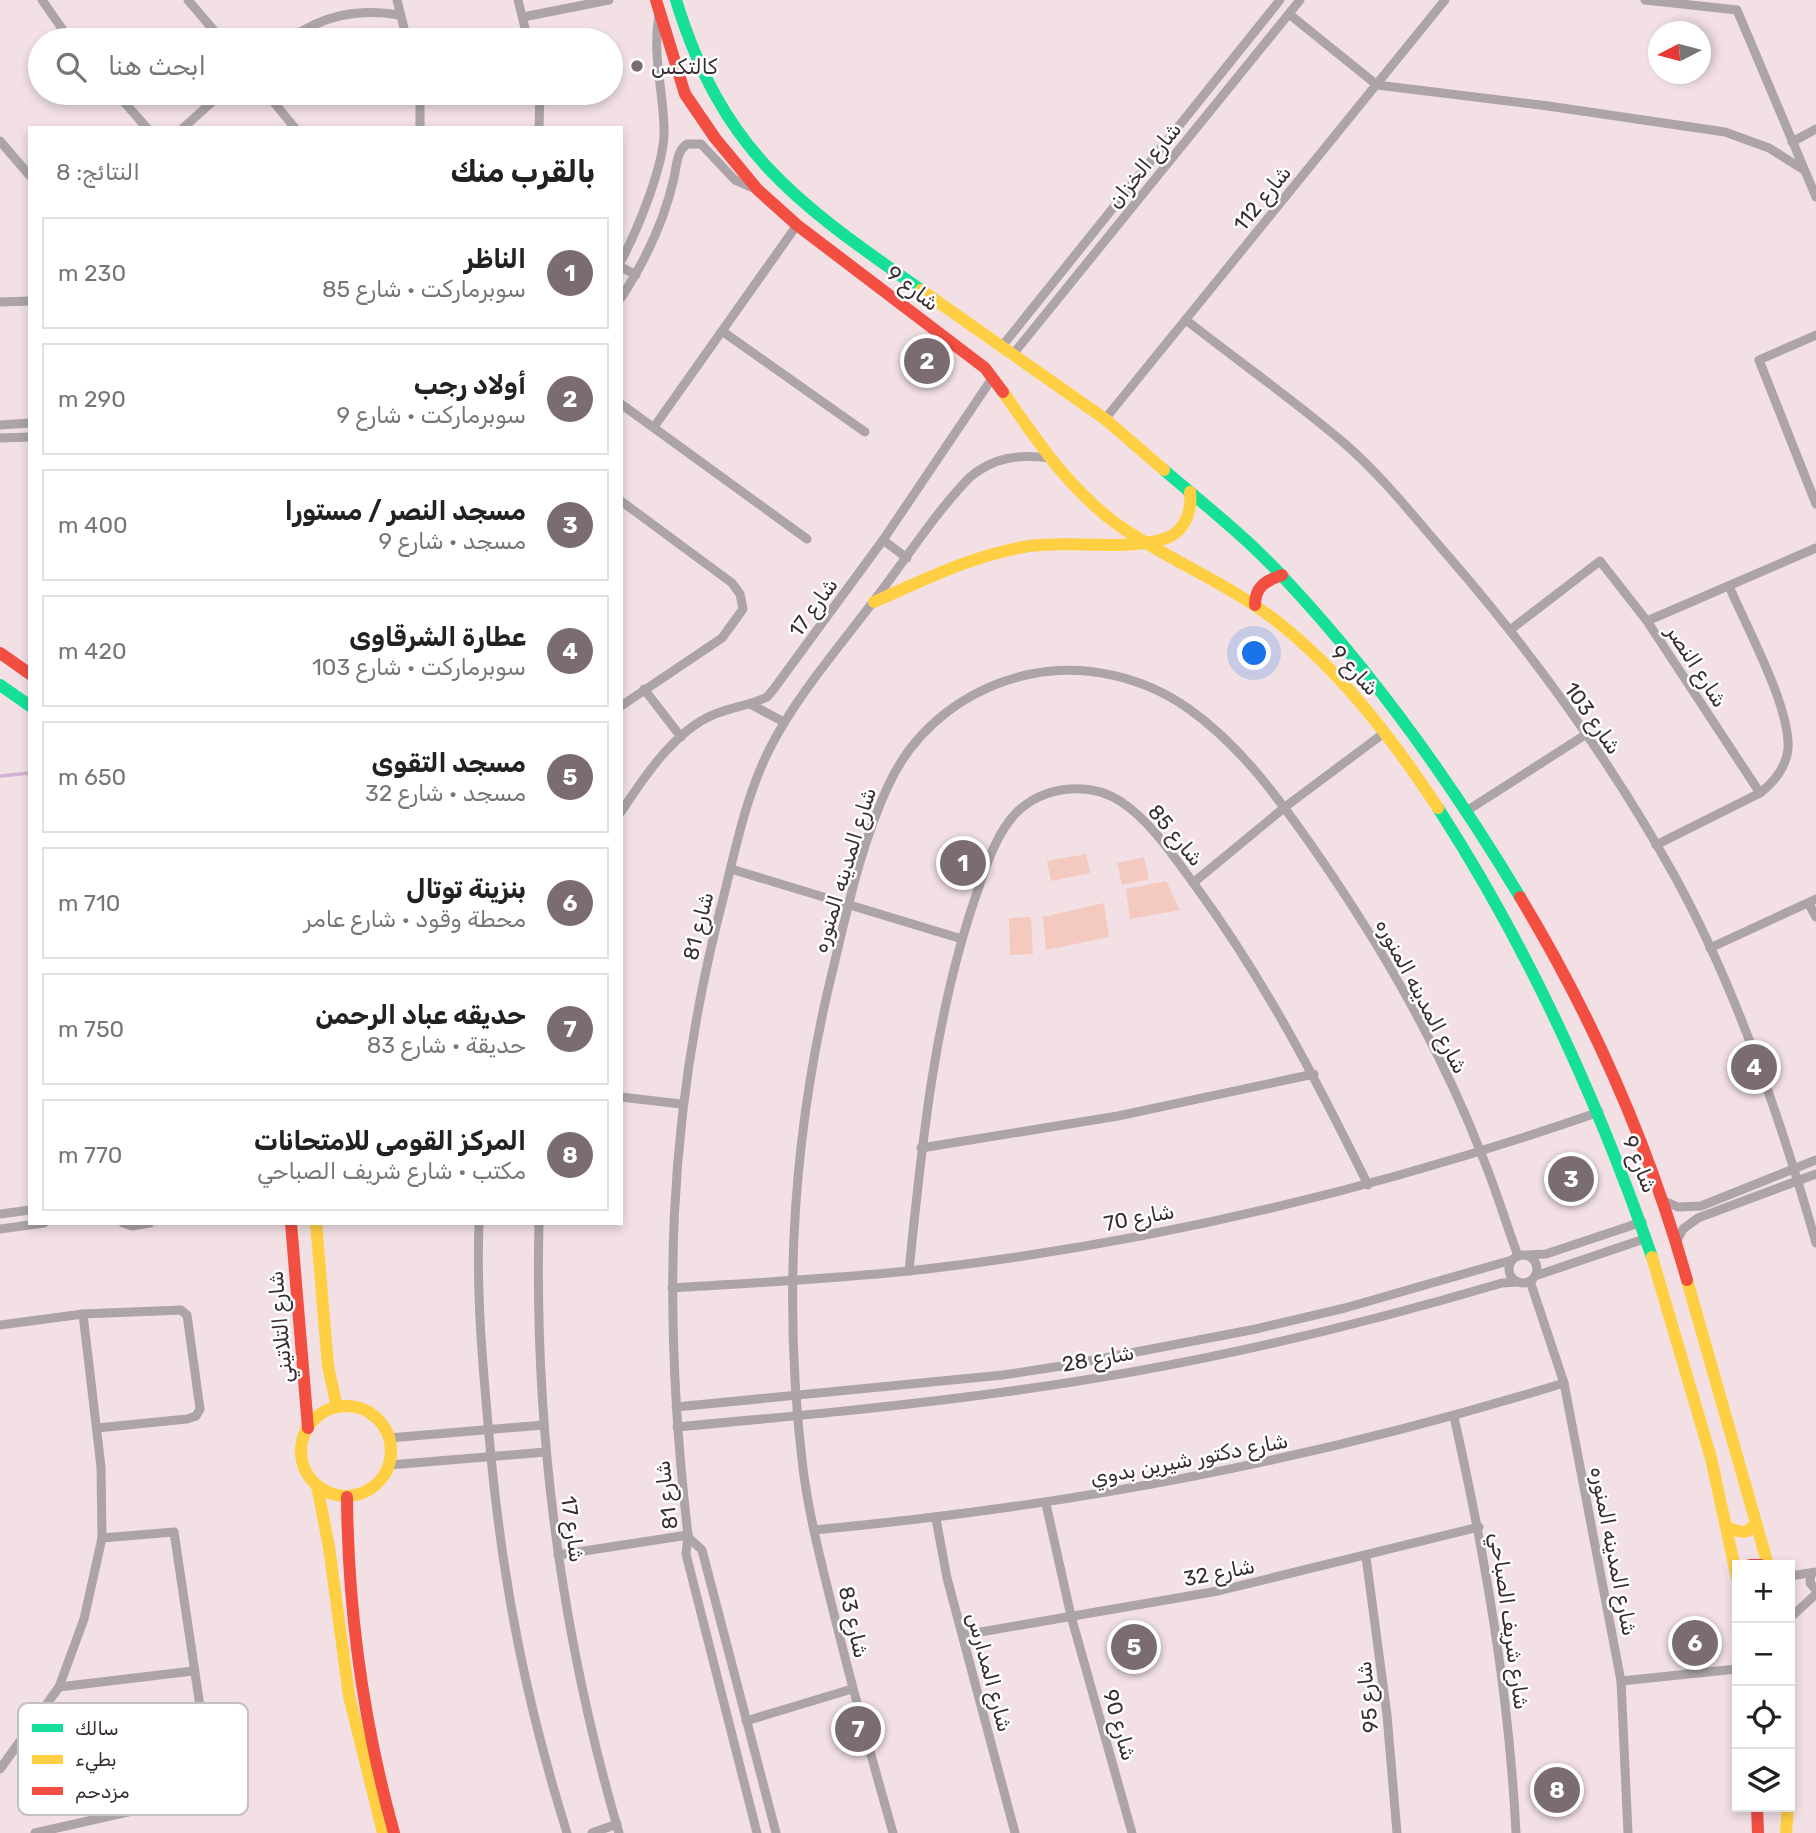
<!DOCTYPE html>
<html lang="ar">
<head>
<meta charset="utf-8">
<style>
  body { margin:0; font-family:Rubik,"Noto Naskh Arabic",sans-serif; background:#f6f6f6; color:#222; direction:rtl }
  .controls { position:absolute; right:21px; bottom:21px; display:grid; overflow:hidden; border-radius:0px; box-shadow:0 4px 10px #0003 }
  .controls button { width:63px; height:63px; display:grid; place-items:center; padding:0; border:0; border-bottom:2px solid #e0e0e0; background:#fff; color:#222; font:35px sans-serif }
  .compass { position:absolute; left:1648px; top:21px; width:63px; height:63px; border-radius:50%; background:#fff; box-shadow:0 4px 10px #0003; rotate:264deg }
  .you { position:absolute; left:1255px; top:654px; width:24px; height:24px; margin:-18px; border:5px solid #fff; border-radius:50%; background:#1a73e8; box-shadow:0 0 0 10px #1a73e833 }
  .badge { display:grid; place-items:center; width:46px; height:46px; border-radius:50%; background:#7a6c70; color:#fff; font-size:23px; font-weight:700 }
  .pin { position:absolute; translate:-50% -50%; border:4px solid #fff; box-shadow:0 2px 7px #0006 }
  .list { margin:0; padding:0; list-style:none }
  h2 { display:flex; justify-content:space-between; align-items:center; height:91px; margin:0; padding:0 28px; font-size:30px }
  h2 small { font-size:23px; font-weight:400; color:#767676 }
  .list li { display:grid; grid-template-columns:46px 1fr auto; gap:21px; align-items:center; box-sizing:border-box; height:112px; margin:0 14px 14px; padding:0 14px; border:2px solid #e0e0e0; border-radius:0px }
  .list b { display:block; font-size:26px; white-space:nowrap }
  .list p { margin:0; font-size:23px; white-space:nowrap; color:#767676 }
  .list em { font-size:23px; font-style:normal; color:#767676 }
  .icon { flex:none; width:38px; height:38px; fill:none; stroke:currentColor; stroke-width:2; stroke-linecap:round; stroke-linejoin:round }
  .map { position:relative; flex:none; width:1816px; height:1833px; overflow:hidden; direction:ltr }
  .search { position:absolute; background:#fff; box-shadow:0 4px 10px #0003; left:28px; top:28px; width:595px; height:77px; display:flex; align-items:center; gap:18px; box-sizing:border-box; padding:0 24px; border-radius:38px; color:#767676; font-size:26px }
  .panel { position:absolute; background:#fff; box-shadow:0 4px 10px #0003; left:28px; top:126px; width:595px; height:1099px; border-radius:0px; direction:rtl }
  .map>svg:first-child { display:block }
  .green { fill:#f4c9bf }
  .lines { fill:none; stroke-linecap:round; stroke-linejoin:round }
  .stream { stroke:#d4b2d5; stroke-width:3.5 }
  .street { stroke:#aca4a8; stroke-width:9 }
  .fast { stroke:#16e098; stroke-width:12 }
  .slow { stroke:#ffcf43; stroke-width:12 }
  .jam { stroke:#f24e42; stroke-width:12 }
  .poi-dot { fill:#7a6c70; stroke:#fff; stroke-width:2.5 }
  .labels { text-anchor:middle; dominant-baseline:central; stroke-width:5; stroke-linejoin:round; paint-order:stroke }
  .poi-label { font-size:21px; fill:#392d31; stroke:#fff; text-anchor:start }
  .street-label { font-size:21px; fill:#392d31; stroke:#fff }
  .key { fill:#fff; stroke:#c4c0c1; stroke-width:2 }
  .key-label { font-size:19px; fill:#392d31 }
</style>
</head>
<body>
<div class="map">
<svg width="1816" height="1833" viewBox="0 0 1816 1833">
  <rect width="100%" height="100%" fill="#f2e0e4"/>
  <g class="green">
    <path d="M1086,854L1090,873L1051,881L1047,861Z"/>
    <path d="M1144,857L1149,879L1122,885L1117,863Z"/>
    <path d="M1166,881L1180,910L1130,919L1126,889Z"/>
    <path d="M1104,903L1109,937L1046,950L1043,917Z"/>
    <path d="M1031,917L1033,954L1010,955L1009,918Z"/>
  </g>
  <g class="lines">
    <path class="stream" d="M0,776L30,773"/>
    <g class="street">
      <path d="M42,0L70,40"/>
      <path d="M188,0L222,40"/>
      <path d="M397,0L407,40"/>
      <path d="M518,0L528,40"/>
      <path d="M1645,0L1737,10L1816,197"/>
      <path d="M1289,14L1377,85L1548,106L1725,132L1769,148L1804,170"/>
      <path d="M523,17L609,0"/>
      <path d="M288,40C323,15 358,8 400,15"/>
      <path d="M116,93L147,128"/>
      <path d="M266,93L295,128"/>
      <path d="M183,128L222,93"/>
      <path d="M420,128V93"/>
      <path d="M539,128L540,93"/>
      <path d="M0,141L30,176"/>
      <path d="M1792,142L1816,129"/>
      <path d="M621,261C637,231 666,162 664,128C663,87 652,57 659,15"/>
      <path d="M621,267L636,275"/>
      <path d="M621,298C646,260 664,222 674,178C677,165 676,152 687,144H701L735,180L758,190"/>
      <path d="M0,302L30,301"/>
      <path d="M1186,320C1238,361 1294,400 1344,443C1383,477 1415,518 1449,557C1533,654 1611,762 1674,875C1736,987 1781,1120 1816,1243"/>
      <path d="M722,331L865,432"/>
      <path d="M1816,335L1759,360L1816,504"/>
      <path d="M1003,345L1280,0"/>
      <path d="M1014,353L1300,0"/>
      <path d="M621,404L807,539"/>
      <path d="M1105,419L1445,0"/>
      <path d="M0,425L30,423"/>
      <path d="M654,427L797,225"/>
      <path d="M0,438L30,437"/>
      <path d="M621,501L732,583L740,594L743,609L722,638L621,706"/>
      <path d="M883,540L907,558"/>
      <path d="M1647,621L1816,548"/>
      <path d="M1510,630L1600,561L1647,621L1760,793"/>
      <path d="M644,689L681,737"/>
      <path d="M750,704L784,722"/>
      <path d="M1468,810L1585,735"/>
      <path d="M621,812C644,777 675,730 715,714C732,707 751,705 767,697L773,690L883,540L993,377"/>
      <path d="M1656,845L1760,793C1774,782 1786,768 1788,749C1791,708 1746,626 1729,586"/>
      <path d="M731,869L962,939"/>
      <path d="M1193,883L1285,807L1384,733"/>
      <path d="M1809,904L1816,917"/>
      <path d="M1710,948L1816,899"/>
      <path d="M621,1097L681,1104"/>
      <path d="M921,1148L1118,1116L1314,1074"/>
      <path d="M1662,1200L1678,1207L1701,1206L1816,1160"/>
      <path d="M0,1214L30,1210"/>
      <path d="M123,1223L132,1226L150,1223"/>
      <path d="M479,1223C476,1302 484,1379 491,1457C504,1591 527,1705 567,1833"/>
      <path d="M539,1223C534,1429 561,1635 619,1833"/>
      <path d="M0,1229L44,1223"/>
      <path d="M1676,1242L1683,1229L1698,1218L1816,1174"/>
      <circle cx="1523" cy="1269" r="14"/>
      <path d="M1527,1255L1546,1254L1642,1222"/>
      <path d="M909,1271C922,1142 935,1009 979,887C987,862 998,831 1017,812C1044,786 1089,781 1120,801C1152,822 1174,857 1197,888C1265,981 1317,1081 1368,1185"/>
      <path d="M1535,1276L1647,1238"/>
      <path d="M1530,1281L1564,1383L1621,1681L1628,1833"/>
      <path d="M672,1288C751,1283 830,1279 909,1271C1144,1245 1376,1190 1599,1112"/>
      <path d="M83,1314L181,1310L187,1315L200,1409L196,1416L187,1419L97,1428"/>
      <path d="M0,1325L83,1314L101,1467L102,1538L84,1619L59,1687L0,1769"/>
      <path d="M676,1407L1003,1375L1068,1365L1256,1329L1345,1308L1512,1260"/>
      <path d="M1454,1417C1485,1555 1509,1692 1516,1833"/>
      <path d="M677,1427C786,1417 895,1407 1004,1392C1171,1370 1340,1331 1502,1283L1518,1282"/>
      <path d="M389,1438L544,1425"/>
      <path d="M389,1465L546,1452"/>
      <path d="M1046,1504L1071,1616L1132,1833"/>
      <path d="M936,1519L947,1578L1015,1833"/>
      <path d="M814,1530C1073,1506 1315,1460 1564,1383"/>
      <path d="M689,1538L702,1550L776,1833"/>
      <path d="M558,1555L688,1535"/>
      <path d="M1366,1557L1387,1715L1397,1833"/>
      <path d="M1811,1573L1810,1583L1816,1590"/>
      <path d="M1790,1576L1816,1572"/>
      <path d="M1790,1618L1816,1594"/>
      <path d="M963,1635L1218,1591L1479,1527"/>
      <path d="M1621,1681L1737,1669"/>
      <path d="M59,1687L193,1671"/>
      <path d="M746,1721L852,1689"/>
      <path d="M35,1833L172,1802L202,1784L207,1770V1753L174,1532L102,1538"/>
      <path d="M592,1833L617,1824"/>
      <path d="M757,1833L686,1554L688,1535C662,1311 666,1114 724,895C736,846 747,793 770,748C798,693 842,644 879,594C908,556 936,512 970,477C994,457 1019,454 1049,458"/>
      <path d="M893,1833C871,1756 850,1679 831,1602C820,1558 809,1514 803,1469C783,1304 792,1136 832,973C847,911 861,843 889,784C916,726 969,687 1031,674C1085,663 1144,677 1189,709C1238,744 1273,791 1307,839C1376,937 1440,1046 1483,1158C1496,1190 1506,1223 1518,1256"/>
    </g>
    <g class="fast">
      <path d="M676,0C723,153 796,202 921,290"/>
      <path d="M1164,470C1205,505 1247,538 1283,577C1375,675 1451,782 1520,897"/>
      <path d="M0,685L30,706"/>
      <path d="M1438,808C1529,949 1597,1098 1652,1257"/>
    </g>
    <g class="slow">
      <path d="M921,290L1105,419L1164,470"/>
      <path d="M1003,392C1038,442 1070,491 1121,527C1172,562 1230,584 1279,623C1343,674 1393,740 1438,808"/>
      <path d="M874,602C924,580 975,554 1030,546C1069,540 1134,552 1169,537C1186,529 1192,510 1190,492"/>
      <path d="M316,1223L328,1366L337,1407"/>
      <path d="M1652,1257L1711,1458L1737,1578"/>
      <path d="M1687,1280L1768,1565"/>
      <circle cx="346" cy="1451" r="45"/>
      <path d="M317,1486L329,1547L349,1696L383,1833"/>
      <path d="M1729,1528C1742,1533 1748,1535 1756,1522"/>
      <path d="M1786,1833L1788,1807"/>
    </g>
    <g class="jam">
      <path d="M656,0L685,94L715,138L758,190L797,225L985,368L1003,392"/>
      <path d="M1255,605C1255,586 1266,581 1282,575"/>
      <path d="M0,653L30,674"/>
      <path d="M1520,897C1592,1016 1649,1146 1687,1280"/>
      <path d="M291,1223L308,1428"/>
      <path d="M347,1497C348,1612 363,1722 394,1833"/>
      <path d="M1750,1565H1761"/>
      <path d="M1757,1807L1758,1833"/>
    </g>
  </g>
  <circle class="poi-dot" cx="637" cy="66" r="7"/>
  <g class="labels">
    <g class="poi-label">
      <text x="651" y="66">كالتكس</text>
    </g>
    <g class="street-label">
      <text transform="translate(1144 165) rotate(-51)">شارع الخزان</text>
      <text transform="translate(1262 198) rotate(-51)">شارع 112</text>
      <text transform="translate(913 288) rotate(37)">شارع 9</text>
      <text transform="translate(813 607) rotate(-54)">شارع 17</text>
      <text transform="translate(1697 666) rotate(57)">شارع النصر</text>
      <text transform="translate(1355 670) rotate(47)">شارع 9</text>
      <text transform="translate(1593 718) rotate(55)">شارع 103</text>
      <text transform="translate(1176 835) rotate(50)">شارع 85</text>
      <text transform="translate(844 870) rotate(-73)">شارع المدينه المنوره</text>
      <text transform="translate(698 926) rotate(-76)">شارع 81</text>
      <text transform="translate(1422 996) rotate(62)">شارع المدينه المنوره</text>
      <text transform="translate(1640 1164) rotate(68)">شارع 9</text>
      <text transform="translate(1139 1217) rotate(-11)">شارع 70</text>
      <text transform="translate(280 1327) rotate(-95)">شارع التلاتيني</text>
      <text transform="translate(1098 1358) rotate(-10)">شارع 28</text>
      <text transform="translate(1189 1459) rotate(-11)">شارع دكتور شيرين بدوي</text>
      <text transform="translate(666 1495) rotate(-97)">شارع 81</text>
      <text transform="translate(573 1529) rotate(82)">شارع 17</text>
      <text transform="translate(1614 1551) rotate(79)">شارع المدينه المنوره</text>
      <text transform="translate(1219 1572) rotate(-11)">شارع 32</text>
      <text transform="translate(1510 1621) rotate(82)">شارع شريف الصباحي</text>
      <text transform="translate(854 1622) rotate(77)">شارع 83</text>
      <text transform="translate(990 1672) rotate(75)">شارع المدارس</text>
      <text transform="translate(1367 1697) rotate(-96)">شارع 95</text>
      <text transform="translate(1120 1725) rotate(74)">شارع 90</text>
    </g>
  </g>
  <rect x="18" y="1703" width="230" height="112" rx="10" class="key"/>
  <rect x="32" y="1724" width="31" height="8" fill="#16e098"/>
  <rect x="32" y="1755" width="31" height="9" fill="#ffcf43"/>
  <rect x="32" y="1787" width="31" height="8" fill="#f24e42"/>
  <g class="key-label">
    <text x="75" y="1735">سالك</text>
    <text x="75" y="1766">بطيء</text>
    <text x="75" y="1798">مزدحم</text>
  </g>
</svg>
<div class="controls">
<button>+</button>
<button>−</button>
<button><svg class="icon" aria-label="locate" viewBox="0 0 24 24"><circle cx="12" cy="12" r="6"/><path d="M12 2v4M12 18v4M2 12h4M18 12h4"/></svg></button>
<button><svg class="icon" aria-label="layers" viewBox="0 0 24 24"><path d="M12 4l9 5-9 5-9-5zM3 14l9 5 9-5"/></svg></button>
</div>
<svg class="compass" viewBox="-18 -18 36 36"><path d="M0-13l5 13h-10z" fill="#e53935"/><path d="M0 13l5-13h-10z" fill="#767676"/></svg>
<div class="you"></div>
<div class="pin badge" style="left:963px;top:863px">1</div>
<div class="pin badge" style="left:927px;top:361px">2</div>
<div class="pin badge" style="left:1571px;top:1179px">3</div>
<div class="pin badge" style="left:1754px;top:1067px">4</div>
<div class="pin badge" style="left:1134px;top:1647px">5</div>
<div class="pin badge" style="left:1695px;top:1643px">6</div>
<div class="pin badge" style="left:858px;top:1729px">7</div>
<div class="pin badge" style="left:1557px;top:1790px">8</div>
<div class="search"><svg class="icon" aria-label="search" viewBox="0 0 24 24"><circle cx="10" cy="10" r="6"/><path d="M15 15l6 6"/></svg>ابحث هنا</div>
<section class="panel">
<h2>بالقرب منك<small>النتائج: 8</small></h2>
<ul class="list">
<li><span class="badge">1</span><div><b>الناظر</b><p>سوبرماركت · شارع 85</p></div><em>230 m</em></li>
<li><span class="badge">2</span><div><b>أولاد رجب</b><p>سوبرماركت · شارع 9</p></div><em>290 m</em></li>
<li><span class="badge">3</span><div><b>مسجد النصر / مستورا</b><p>مسجد · شارع 9</p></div><em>400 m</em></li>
<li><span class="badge">4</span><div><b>عطارة الشرقاوى</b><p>سوبرماركت · شارع 103</p></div><em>420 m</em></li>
<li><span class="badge">5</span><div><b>مسجد التقوى</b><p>مسجد · شارع 32</p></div><em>650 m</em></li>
<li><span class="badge">6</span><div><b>بنزينة توتال</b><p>محطة وقود · شارع عامر</p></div><em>710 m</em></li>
<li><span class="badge">7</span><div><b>حديقه عباد الرحمن</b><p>حديقة · شارع 83</p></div><em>750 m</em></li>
<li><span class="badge">8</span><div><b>المركز القومى للامتحانات</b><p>مكتب · شارع شريف الصباحي</p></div><em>770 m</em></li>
</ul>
</section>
</div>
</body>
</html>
